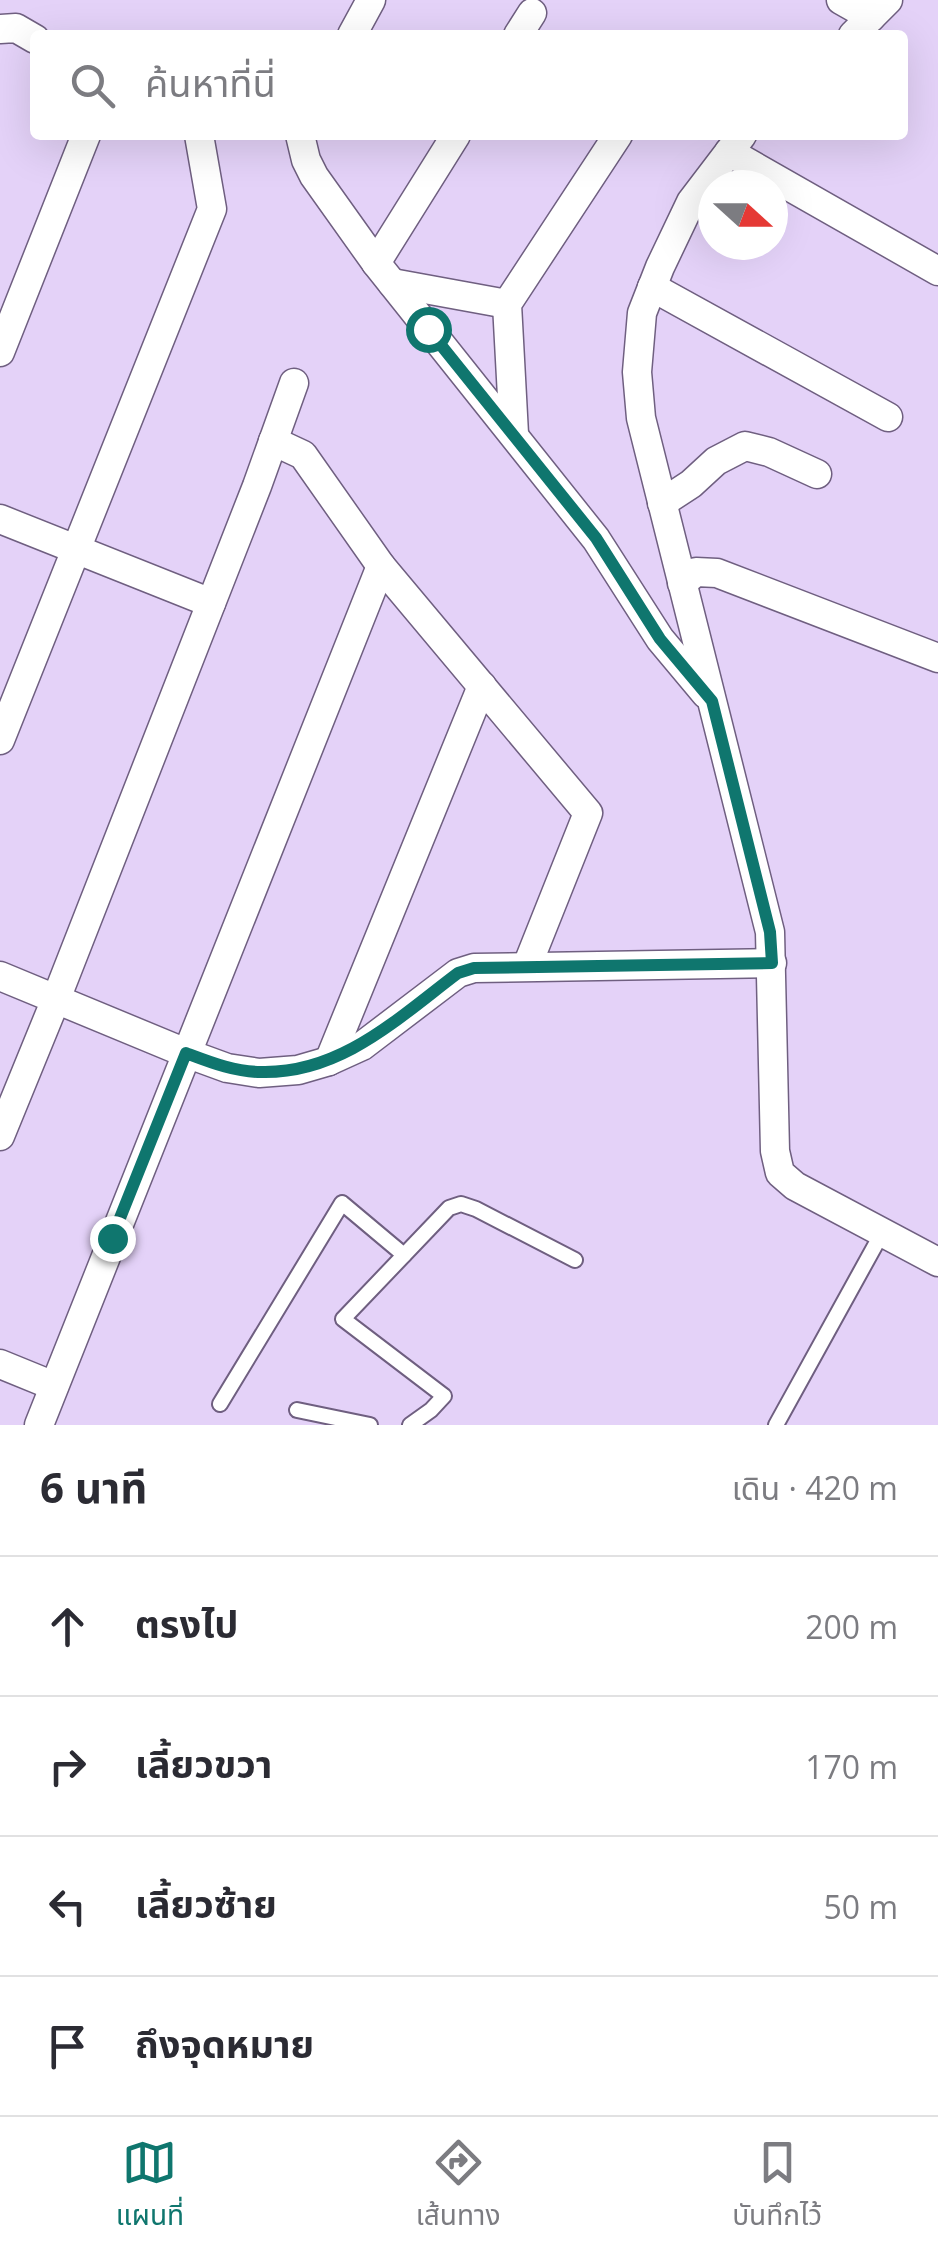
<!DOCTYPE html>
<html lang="th">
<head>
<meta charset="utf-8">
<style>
  body { margin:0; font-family:"Open Sans","Noto Sans Thai",sans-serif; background:#f2f2f3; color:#2b2b33 }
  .compass { position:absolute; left:698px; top:170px; width:90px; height:90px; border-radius:50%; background:#fff; box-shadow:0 10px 40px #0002; rotate:111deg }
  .stop { position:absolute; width:30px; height:30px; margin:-22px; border:8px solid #0f766e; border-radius:50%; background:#fff }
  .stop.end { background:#0f766e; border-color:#fff; box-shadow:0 2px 10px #0008 }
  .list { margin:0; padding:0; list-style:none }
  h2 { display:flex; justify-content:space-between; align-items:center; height:130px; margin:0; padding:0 40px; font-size:42px }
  h2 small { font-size:32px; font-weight:400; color:#7c7c81 }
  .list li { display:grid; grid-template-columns:65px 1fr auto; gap:30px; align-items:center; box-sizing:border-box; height:140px; padding:0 40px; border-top:2px solid #e1e1e2 }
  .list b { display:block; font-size:38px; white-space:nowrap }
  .list em { font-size:32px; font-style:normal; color:#7c7c81 }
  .icon { flex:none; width:55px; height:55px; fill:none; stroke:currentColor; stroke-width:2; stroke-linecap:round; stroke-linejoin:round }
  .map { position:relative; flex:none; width:938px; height:1425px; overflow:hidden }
  .search { position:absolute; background:#fff; box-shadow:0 10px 40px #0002; left:30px; right:30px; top:30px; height:110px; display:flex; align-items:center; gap:25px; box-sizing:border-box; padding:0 35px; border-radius:10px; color:#7c7c81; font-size:38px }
  .sheet { height:690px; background:#fff }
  nav { display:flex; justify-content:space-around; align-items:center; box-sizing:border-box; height:140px; border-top:2px solid #e1e1e2; background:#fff; font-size:28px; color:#7c7c81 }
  nav a { display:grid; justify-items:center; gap:5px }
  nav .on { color:#0f766e }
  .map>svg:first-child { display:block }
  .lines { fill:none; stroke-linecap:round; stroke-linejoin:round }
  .service-casing { stroke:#6f5f80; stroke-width:18 }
  .minor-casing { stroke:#6f5f80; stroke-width:31 }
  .service { stroke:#fff; stroke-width:14 }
  .minor { stroke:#fff; stroke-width:28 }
  .route { stroke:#0f766e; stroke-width:12 }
</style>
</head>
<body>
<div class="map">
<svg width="938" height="1425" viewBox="0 0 938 1425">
  <rect width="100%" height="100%" fill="#e4d2f8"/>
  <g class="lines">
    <defs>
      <g id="service">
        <path d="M220,1404L342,1203L404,1255"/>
        <path d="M297,1410L370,1425"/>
        <path d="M410,1425L431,1410L444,1396L343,1319L449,1208L461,1204L476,1209L575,1260"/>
        <path d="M776,1425L882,1233"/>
      </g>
      <g id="minor">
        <path d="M841,0L871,17"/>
        <path d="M0,29L16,28L35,39"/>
        <path d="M352,35L371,0"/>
        <path d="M518,35L532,13"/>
        <path d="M853,35L888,0"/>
        <path d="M300,135L306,160L314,176L376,263L596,539L660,639L706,694"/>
        <path d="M742,135L691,202L660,267L642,313L637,372L641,418L770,932L775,1151L780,1173L795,1186L938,1262"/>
        <path d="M729,152L938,271"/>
        <path d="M376,263L456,135"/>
        <path d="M392,283L507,304"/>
        <path d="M652,287L888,417"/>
        <path d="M0,352L86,135"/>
        <path d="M514,434L507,304L618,135"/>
        <path d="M273,441L303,455L381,566L588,813L527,966"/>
        <path d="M662,503L691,484L716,461L745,446L769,452L817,474"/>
        <path d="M0,519L211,603"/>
        <path d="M682,583L696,572L717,573L938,658"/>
        <path d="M0,740L212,209L199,135"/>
        <path d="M0,976L186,1053L227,1068L259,1073L298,1070L329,1061L362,1046L458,973L474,968L772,963"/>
        <path d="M329,1061L482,686"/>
        <path d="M0,1136L56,999L257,486L294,383"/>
        <path d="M0,1364L54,1386"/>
        <path d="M39,1425L381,566"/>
      </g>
    </defs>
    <use href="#service" class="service-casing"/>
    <use href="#minor" class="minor-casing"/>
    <use href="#service" class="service"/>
    <use href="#minor" class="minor"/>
  </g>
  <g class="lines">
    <path class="route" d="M112,1238L186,1053C210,1062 235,1072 261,1072C341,1074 398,1018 458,973L474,968L772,963L770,932L712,701L660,639L596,538L428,329"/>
  </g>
</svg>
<svg class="compass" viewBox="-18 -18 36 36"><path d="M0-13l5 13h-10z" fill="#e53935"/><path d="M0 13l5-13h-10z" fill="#7c7c81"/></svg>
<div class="stop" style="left:428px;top:329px"></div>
<div class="stop end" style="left:112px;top:1238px"></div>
<div class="search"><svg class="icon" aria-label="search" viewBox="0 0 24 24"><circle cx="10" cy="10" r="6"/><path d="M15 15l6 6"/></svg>ค้นหาที่นี่</div>
</div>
<section class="sheet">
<h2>6 นาที<small>เดิน · 420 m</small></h2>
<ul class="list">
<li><svg class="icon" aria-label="ahead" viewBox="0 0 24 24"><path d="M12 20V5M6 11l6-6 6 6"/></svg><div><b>ตรงไป</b></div><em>200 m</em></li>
<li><svg class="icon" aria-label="right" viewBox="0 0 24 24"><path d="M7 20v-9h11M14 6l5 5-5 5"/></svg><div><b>เลี้ยวขวา</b></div><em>170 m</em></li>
<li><svg class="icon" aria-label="left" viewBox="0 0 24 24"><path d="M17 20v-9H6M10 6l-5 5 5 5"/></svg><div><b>เลี้ยวซ้าย</b></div><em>50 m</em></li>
<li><svg class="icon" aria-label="arrive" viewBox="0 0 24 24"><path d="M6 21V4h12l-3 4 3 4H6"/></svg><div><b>ถึงจุดหมาย</b></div></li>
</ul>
</section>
<nav>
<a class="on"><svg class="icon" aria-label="map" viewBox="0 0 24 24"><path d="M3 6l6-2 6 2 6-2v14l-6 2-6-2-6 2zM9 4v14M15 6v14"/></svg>แผนที่</a>
<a><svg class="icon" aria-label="directions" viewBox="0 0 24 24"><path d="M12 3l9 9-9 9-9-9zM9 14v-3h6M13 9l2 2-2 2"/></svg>เส้นทาง</a>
<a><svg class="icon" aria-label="saved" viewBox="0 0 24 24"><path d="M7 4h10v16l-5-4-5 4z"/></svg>บันทึกไว้</a>
</nav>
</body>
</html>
